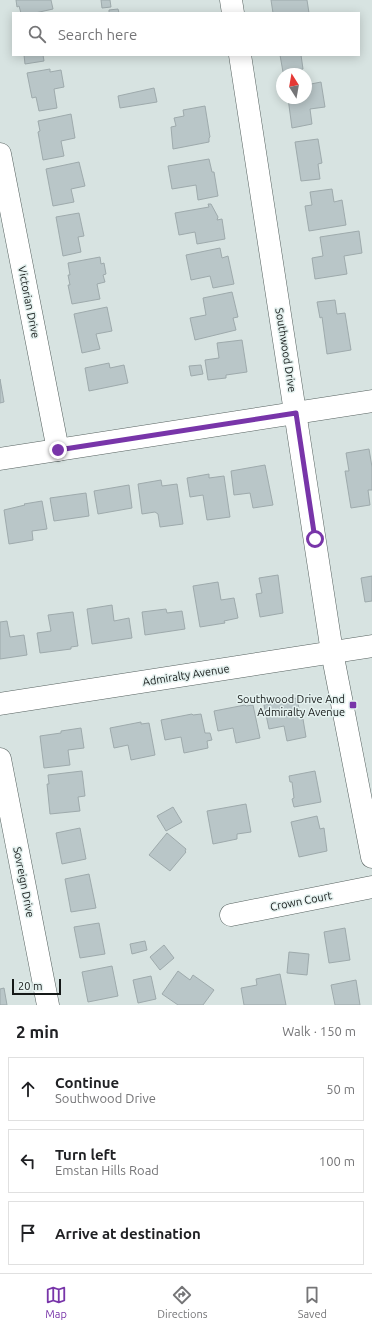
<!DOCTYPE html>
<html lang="en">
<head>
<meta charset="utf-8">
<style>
  body { margin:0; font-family:Ubuntu,sans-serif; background:#f2f2f2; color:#202124 }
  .compass { position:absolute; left:276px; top:68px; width:36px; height:36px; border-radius:50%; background:#fff; box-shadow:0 2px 10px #0003; rotate:349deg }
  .scale { position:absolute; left:12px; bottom:10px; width:49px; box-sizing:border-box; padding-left:4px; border:2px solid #151918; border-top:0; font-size:11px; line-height:14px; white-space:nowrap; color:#151918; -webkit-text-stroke:3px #e4f1ef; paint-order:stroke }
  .stop { position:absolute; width:12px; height:12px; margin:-9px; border:3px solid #7835a9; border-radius:50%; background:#fff }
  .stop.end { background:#7835a9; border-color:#fff; box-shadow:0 1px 4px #0008 }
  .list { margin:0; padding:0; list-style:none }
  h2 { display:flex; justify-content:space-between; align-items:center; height:52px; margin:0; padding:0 16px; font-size:17px }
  h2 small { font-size:13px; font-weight:400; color:#757577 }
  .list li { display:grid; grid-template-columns:26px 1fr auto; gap:12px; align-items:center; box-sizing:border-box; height:64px; margin:0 8px 8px; padding:0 8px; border:1px solid #e0e0e0; border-radius:0px }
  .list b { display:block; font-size:15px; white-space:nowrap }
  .list p { margin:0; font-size:13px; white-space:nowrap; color:#757577 }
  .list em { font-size:13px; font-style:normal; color:#757577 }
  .icon { flex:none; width:22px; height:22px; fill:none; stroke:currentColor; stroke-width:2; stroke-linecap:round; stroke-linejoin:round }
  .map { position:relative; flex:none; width:372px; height:1005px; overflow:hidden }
  .search { position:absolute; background:#fff; box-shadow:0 2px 10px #0003; left:12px; right:12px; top:12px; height:44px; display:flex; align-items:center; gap:10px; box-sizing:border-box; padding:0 14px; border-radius:0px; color:#757577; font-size:15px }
  .sheet { height:268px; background:#fff }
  nav { display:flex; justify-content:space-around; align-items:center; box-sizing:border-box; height:56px; border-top:1px solid #e0e0e0; background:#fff; font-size:11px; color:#757577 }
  nav a { display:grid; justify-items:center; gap:2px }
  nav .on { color:#7835a9 }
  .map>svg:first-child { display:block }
  .building { fill:#b9c6c8; stroke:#9eaaac }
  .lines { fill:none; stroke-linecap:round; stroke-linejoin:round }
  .minor-casing { stroke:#576260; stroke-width:23 }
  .minor { stroke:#fff; stroke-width:22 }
  .route { stroke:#7835a9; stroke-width:5 }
  .poi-dot { fill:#7835a9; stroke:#e4f1ef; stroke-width:1.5 }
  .labels { text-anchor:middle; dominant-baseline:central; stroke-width:3; stroke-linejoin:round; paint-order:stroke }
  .street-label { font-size:11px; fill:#151918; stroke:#e4f1ef }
  .poi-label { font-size:11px; fill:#151918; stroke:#e4f1ef; text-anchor:end }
</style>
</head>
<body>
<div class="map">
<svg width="372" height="1005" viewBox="0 0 372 1005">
  <rect width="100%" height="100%" fill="#d7e3e1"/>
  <g class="building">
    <path d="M16,0H51L53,9L35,13H21L19,6L17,7Z"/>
    <path d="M101,0H110L111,7L102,8Z"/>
    <path d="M271,0H307L309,13H273Z"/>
    <path d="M118,9L119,13H109V10Z"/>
    <path d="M24,55H43L44,61L25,64Z"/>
    <path d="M280,55H301L303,69L283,72Z"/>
    <path d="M50,69V72L61,70L64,87L54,89L57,108L39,111L36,97L32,98L27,73Z"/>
    <path d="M321,82L325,107L310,109L312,124L292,128L288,98H306V85Z"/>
    <path d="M154,88L157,102L120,108L118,96Z"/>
    <path d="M205,106L210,137L209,138V142L173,149L171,127L176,126L174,118L184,116L183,110Z"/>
    <path d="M71,114L75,138L61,141L64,156L43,160L38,132L40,131L38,121Z"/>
    <path d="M318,139L322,163L318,164L320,179L301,181L295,142Z"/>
    <path d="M209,159L212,172H214L218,196L198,200L196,185L172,189L168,166Z"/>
    <path d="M79,162L85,186L71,189L74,202L53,206L46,169Z"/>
    <path d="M332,189L334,202L342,200L346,225L309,231L305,206L312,205L310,192Z"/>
    <path d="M208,204H211L218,217L217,220L222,219L225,239L197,244L195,232L179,235L175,213L209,207Z"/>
    <path d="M79,213L84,236L78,237L81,252L63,256L56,217Z"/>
    <path d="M359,231L362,253L344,256L347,274L315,279L312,258L323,256L320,237Z"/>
    <path d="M220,248L222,258L228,256L234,284L213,288L210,276L191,280L186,255Z"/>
    <path d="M100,257L101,264L104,263L106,274L103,275L105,282L97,284L100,299L72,304L68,285H70L68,275H70L68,263Z"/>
    <path d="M232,292L238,317L233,318L236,330L195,340L190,318L206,315L203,298Z"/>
    <path d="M335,300L337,314L345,313L351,350L327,354L322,317L320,318L317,302Z"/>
    <path d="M107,307L112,331L96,334L100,349L82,353L74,314Z"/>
    <path d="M242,340L247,372L226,375V378L208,380L205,360L219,358L217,343Z"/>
    <path d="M109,363L110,368L124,365L128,383L89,391L85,368Z"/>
    <path d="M201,365L203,374L191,376L189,366Z"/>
    <path d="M0,379L4,402L0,403Z"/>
    <path d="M369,449L372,467V490H368L370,505L351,508L345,471H349L346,453Z"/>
    <path d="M265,465L273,505L253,508L250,493L234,495L231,471Z"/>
    <path d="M209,474V478L224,476L230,517L207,520L203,495L190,497L187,478Z"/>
    <path d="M161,480L162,486L177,484L183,524L160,527L158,514L155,512L142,514L138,484Z"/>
    <path d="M129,485L132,508L98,514L94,491Z"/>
    <path d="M86,493L89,516L54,521L50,498Z"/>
    <path d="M42,501L47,529L32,531L33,540L9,544L4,510L25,505L24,504Z"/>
    <path d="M278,575L283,613L260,617L256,594L262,593L259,578Z"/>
    <path d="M372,576V601L365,602L361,578Z"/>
    <path d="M218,582L221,600L234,598L238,618L224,621L225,623L200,627L193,586Z"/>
    <path d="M112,605L114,621L129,618L132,638L92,644L87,609Z"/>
    <path d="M166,609L167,613L182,611L185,629L145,635L142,612Z"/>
    <path d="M73,612L78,646L71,647V649L40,653L37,633L51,631L48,615Z"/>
    <path d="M7,621L10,637L24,635L27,655L0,659V622Z"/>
    <path d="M297,698L301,720L303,719L306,737L287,741L284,726L269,729L264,705Z"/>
    <path d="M245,705L246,706L253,705L260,738L236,743L233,728L218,731L214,711Z"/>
    <path d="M192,714L193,715L201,714L205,733H210L212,740L207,741L208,748L184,753L181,737L165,740L161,720Z"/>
    <path d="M141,722V724L149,723L155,755L131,760L128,745L114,748L110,728Z"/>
    <path d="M81,728L84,748L68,750L70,765L44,768L40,736L61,733V731Z"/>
    <path d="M82,771L85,796L78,797L80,811L50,814L47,784H49L48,775Z"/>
    <path d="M315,771L321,802L294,807L292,799L294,798L292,782H290L289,776Z"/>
    <path d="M246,804L251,832L237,834V839L213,844L207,811Z"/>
    <path d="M173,807L182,822L166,831L157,816Z"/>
    <path d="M317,816L320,829L324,828L327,851L299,857L291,822Z"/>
    <path d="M80,828L86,859L62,864L56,833Z"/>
    <path d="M167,833L186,849L185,851L186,852L170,871L149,855Z"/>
    <path d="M89,874L96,908L71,912L65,879Z"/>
    <path d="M99,923L105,954L80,958L74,927Z"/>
    <path d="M345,928L350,960L329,963L324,932Z"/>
    <path d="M145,941L147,950L132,954L130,944Z"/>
    <path d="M164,945L174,958L160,970L150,957Z"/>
    <path d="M289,952L309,954L307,975L287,973Z"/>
    <path d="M112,966L118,996L88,1002L82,972Z"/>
    <path d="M178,971L190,980L193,975L214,990L203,1005H178L162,994Z"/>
    <path d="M280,974L286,1005H244L241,988L257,985L256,979Z"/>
    <path d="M151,976L156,999L138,1003L133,980Z"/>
    <path d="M356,980L360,1005H335L331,985Z"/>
    <path d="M4,988L7,1005H0V989Z"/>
  </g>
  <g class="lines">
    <defs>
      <g id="minor">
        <path d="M231,0L233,13"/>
        <path d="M240,55L332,652L372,857"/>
        <path d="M0,154L58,450"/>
        <path d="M0,459L372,401"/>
        <path d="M0,704L372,646"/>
        <path d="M0,759L48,1005"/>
        <path d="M231,915L372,887"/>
      </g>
    </defs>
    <use href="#minor" class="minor-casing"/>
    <use href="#minor" class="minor"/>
  </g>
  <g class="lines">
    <path class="route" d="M58,450L296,413L315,539"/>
  </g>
  <rect class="poi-dot" x="349" y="701" width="8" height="8" rx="2"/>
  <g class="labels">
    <g class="street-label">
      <text transform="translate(29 302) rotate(79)">Victorian Drive</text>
      <text transform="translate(286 350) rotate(81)">Southwood Drive</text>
      <text transform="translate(186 675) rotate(-9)">Admiralty Avenue</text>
      <text transform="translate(24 882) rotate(79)">Sovreign Drive</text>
      <text transform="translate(301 901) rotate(-11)">Crown Court</text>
    </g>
    <g class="poi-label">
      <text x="345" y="699">Southwood Drive And<tspan x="345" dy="13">Admiralty Avenue</tspan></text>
    </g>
  </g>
</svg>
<svg class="compass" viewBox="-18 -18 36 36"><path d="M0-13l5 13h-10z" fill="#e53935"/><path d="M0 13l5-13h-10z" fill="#757577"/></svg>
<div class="scale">20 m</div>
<div class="stop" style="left:315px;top:539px"></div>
<div class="stop end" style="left:58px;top:450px"></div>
<div class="search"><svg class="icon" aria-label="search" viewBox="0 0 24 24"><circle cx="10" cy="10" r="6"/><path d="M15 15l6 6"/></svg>Search here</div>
</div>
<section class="sheet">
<h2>2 min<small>Walk · 150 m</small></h2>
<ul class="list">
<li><svg class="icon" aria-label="ahead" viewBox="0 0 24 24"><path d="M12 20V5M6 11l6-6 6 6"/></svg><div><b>Continue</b><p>Southwood Drive</p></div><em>50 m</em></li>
<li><svg class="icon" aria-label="left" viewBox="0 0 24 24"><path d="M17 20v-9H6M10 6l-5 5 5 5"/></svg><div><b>Turn left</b><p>Emstan Hills Road</p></div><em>100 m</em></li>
<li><svg class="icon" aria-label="arrive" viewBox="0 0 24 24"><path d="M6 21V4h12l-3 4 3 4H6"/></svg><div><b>Arrive at destination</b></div></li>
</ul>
</section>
<nav>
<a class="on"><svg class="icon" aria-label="map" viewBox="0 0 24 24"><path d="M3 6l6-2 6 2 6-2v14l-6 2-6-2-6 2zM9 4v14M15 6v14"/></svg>Map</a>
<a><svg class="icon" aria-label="directions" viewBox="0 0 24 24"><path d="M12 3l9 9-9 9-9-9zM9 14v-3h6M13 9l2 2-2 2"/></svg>Directions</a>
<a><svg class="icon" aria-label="saved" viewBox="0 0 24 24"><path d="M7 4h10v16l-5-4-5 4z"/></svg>Saved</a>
</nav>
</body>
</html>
